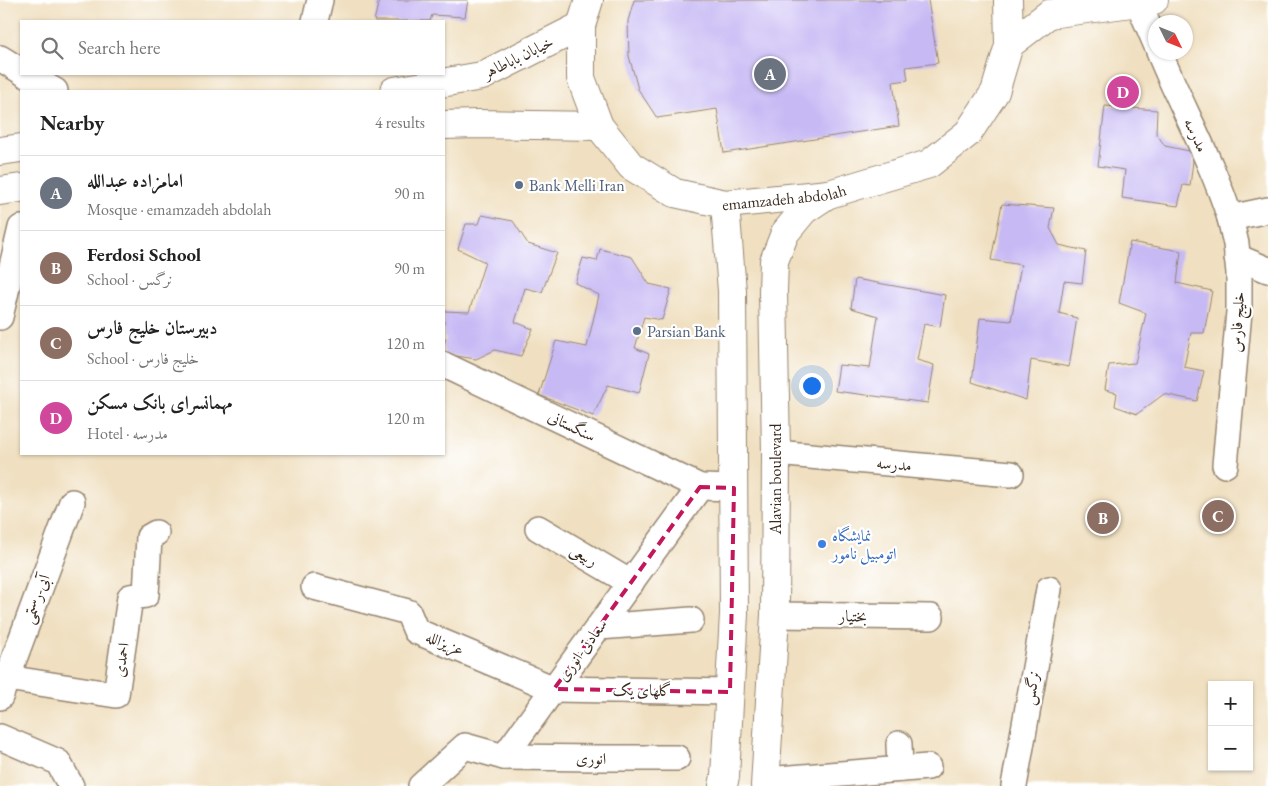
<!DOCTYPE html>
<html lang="en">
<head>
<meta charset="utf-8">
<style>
  body { margin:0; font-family:"EB Garamond",Amiri,serif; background:#f6f6f6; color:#222 }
  .controls { position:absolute; right:15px; bottom:15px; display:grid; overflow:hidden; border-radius:0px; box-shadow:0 1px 4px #0004 }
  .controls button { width:45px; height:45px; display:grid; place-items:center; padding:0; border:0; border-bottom:1px solid #e0e0e0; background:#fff; color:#222; font:25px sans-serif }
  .compass { position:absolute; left:1148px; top:15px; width:45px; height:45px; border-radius:50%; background:#fff; box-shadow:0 1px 4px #0004; rotate:133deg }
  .you { position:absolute; left:811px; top:385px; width:18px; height:18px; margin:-12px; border:4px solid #fff; border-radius:50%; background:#1a73e8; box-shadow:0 0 0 8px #1a73e833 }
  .badge { display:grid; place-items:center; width:32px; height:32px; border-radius:50%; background:#0f766e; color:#fff; font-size:16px; font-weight:700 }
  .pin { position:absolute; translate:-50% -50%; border:2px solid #fff; box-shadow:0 1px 5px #0006 }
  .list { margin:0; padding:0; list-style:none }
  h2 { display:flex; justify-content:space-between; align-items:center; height:65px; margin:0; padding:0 20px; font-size:21px }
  h2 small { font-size:16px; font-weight:400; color:#767676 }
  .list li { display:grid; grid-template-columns:32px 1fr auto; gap:15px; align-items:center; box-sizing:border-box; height:75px; padding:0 20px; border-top:1px solid #e0e0e0 }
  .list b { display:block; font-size:19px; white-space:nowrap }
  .list p { margin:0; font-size:16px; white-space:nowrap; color:#767676 }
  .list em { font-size:16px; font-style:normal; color:#767676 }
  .icon { flex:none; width:28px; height:28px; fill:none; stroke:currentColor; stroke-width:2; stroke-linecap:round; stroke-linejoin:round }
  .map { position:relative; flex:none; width:1268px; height:786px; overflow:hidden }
  .search { position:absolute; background:#fff; box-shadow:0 1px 4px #0004; left:20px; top:20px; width:425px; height:55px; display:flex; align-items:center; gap:12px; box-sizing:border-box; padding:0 18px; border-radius:0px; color:#767676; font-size:19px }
  .panel { position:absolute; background:#fff; box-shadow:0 1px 4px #0004; left:20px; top:90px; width:425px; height:365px; border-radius:0px }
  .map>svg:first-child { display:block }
  .building { fill:#c7b9f4 }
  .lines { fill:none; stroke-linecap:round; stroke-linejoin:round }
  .minor-casing { stroke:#968570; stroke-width:28 }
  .primary-casing { stroke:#968570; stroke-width:30 }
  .minor { stroke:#fff; stroke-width:25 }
  .primary { stroke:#fff; stroke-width:28 }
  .marked { fill:none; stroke:#c2185b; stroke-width:4; stroke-dasharray:10 6; stroke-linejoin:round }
  .service-dot { fill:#5c6f8a; stroke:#fff; stroke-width:2 }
  .shop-dot { fill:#3f7fe0; stroke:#fff; stroke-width:2 }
  .labels { text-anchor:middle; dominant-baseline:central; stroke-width:4.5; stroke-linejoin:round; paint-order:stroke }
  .street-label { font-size:16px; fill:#3b2a1e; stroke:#fff }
  .service-label { font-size:16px; fill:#4e5e75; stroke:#fff; text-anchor:start }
  .shop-label { font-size:16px; fill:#366cbe; stroke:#fff; text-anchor:start }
</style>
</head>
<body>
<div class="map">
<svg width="1268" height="786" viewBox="0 0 1268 786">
  <rect width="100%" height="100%" fill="#fff"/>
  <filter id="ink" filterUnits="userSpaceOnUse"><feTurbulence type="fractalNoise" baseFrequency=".02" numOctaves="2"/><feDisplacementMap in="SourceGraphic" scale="10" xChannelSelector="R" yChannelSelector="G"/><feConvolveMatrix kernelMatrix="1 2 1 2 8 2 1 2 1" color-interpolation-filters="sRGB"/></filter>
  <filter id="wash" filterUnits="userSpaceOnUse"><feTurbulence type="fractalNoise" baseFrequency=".0096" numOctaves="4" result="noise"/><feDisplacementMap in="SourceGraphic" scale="20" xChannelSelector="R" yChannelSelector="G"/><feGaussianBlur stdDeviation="1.12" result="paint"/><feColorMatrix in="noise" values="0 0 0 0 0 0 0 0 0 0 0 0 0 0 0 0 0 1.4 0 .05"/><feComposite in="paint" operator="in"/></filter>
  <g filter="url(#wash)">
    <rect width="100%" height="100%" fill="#f0e0c1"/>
    <g id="blocks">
      <g class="building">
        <path d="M379,0H468L465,17L432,15L430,21H374Z"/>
        <path d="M634,0H928L938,63L906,67L908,80L893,82L899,126L724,153L717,109L657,118L638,89L629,56L628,21Z"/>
        <path d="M1105,106L1157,110L1156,133L1165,146L1194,152L1190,186L1183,185L1178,206L1122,198L1125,170L1098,166Z"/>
        <path d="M1002,204L1054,208L1050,228L1059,245L1086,251L1082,283L1064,281L1059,313L1077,318L1069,367L1031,360L1026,400L972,382L980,318L1011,321L1021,265L991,260Z"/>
        <path d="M482,215L513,221L528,244L557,253L542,292L525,288L515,322L533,329L521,356L495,350L476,359L444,354V345L446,338L444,337V311L469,312L485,262L458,249L466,224H479Z"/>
        <path d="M1130,242L1181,251L1177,283L1212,291L1204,333H1191L1184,367L1204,371L1197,401L1164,394L1137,414L1115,406L1117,393L1105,390L1109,365L1135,363L1146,313L1119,303Z"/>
        <path d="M600,249L632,257L649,284L671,289L662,320L644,317L635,348L649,354L639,393L608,385L593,416L539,395L556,341L587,347L599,295L575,283L583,258L597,261Z"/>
        <path d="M855,279L945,295L940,327L924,324L917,360L934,365L928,403L835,391L839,365L870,368L878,316L851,308Z"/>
      </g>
    </g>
  </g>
  <g filter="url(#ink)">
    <use href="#blocks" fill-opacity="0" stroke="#968570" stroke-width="1"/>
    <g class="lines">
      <defs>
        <g id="minor">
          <path d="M1138,2L1156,44"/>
          <path d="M315,21L320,0"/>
          <path d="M1159,52C1182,108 1212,161 1230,218"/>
          <path d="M0,58L21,71"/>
          <path d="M25,74L55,91"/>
          <path d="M1237,257L1268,270"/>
          <path d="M0,317L21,228"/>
          <path d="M444,365L700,487"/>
          <path d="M776,453L1011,474"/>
          <path d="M1225,465L1239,312V273L1236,244L1230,218L1268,210"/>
          <path d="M538,528L631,583"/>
          <path d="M314,587L408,612L416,631L554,689L730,692"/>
          <path d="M775,615L931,617"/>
          <path d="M599,627L691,620"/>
          <path d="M7,678L116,695L130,597L146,595L149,537L156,533"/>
          <path d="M0,697L72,502"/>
          <path d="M0,737L58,762L71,786"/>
          <path d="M899,744L900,769"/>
          <path d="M504,757L598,758H677"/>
          <path d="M766,780L928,767"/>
          <path d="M421,786L465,746L504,757L700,487L734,488"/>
          <path d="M1014,786L1049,589"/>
        </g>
        <g id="primary">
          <path id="s1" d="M589,0L581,26V78L599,126L631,166L675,193L725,204L829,194L929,164L968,133L995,92L1009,45L1008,0"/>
          <path d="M1009,45L1049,14L1154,0"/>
          <path d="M394,91L482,76L581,26"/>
          <path d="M444,125L477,124L599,126"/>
          <path d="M0,151L21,148"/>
          <path d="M0,191L21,188"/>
          <path d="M723,786L725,776L734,614L732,291L725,204"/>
          <path d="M765,786L775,615L776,453L773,291L774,261L785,233L804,210L828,194"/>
        </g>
      </defs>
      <use href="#minor" class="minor-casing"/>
      <use href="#primary" class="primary-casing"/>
      <use href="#minor" class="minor"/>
      <use href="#primary" class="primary"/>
    </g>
  </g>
  <path class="marked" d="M700,487L734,488L730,692L554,689Z"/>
  <g class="service-dot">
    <circle cx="519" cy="185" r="5"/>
    <circle cx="637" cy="331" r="5"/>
  </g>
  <circle class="shop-dot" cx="822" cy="544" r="5"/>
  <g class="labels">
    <g class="street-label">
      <text transform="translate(518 57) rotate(-26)">خیابان باباطاهر</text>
      <text transform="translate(1196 135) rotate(65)">مدرسه</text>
      <text stroke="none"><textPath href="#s1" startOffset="344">emamzadeh abdolah</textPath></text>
      <text transform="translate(1237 322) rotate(-87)">خلیج فارس</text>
      <text transform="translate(572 426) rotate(26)">سنگستانی</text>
      <text transform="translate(894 464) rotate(5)">مدرسه</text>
      <text transform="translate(775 479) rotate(-90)">Alavian boulevard</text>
      <text transform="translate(584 555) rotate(31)">ربیعی</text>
      <text transform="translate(36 599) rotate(-70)">آبی-رستمی</text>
      <text transform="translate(853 616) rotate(1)">بختیار</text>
      <text transform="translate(445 643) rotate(23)">عزیزالله</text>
      <text transform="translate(582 650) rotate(-54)">سعادتی-انوری</text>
      <text transform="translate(121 660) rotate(-82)">احمدی</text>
      <text transform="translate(1031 688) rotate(-80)">نرگس</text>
      <text transform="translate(642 690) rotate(1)">گلهای یک</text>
      <text x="591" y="758">انوری</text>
    </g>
    <g class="service-label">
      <text x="529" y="185">Bank Melli Iran</text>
      <text x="647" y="331">Parsian Bank</text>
    </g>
    <g class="shop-label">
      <text x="832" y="535">نمایشگاه<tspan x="832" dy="18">اتومبیل نامور</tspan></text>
    </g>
  </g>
</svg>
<div class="controls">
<button>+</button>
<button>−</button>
</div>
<svg class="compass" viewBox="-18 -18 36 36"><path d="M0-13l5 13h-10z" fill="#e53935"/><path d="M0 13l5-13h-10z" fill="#767676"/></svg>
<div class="you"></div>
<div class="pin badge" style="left:770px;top:74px;background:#6b7280">A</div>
<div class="pin badge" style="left:1103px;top:518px;background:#8d6e63">B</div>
<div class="pin badge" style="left:1218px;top:516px;background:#8d6e63">C</div>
<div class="pin badge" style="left:1123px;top:92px;background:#d1479c">D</div>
<div class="search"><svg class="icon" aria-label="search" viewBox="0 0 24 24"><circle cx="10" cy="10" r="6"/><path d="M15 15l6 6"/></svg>Search here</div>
<section class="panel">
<h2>Nearby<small>4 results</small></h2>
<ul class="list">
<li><span class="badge" style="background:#6b7280">A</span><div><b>امامزاده عبدالله</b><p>Mosque · emamzadeh abdolah</p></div><em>90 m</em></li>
<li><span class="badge" style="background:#8d6e63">B</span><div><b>Ferdosi School</b><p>School · نرگس</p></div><em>90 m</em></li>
<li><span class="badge" style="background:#8d6e63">C</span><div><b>دبیرستان خلیج فارس</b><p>School · خلیج فارس</p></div><em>120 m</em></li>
<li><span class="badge" style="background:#d1479c">D</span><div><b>مهمانسرای بانک مسکن</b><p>Hotel · مدرسه</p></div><em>120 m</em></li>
</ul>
</section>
</div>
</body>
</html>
